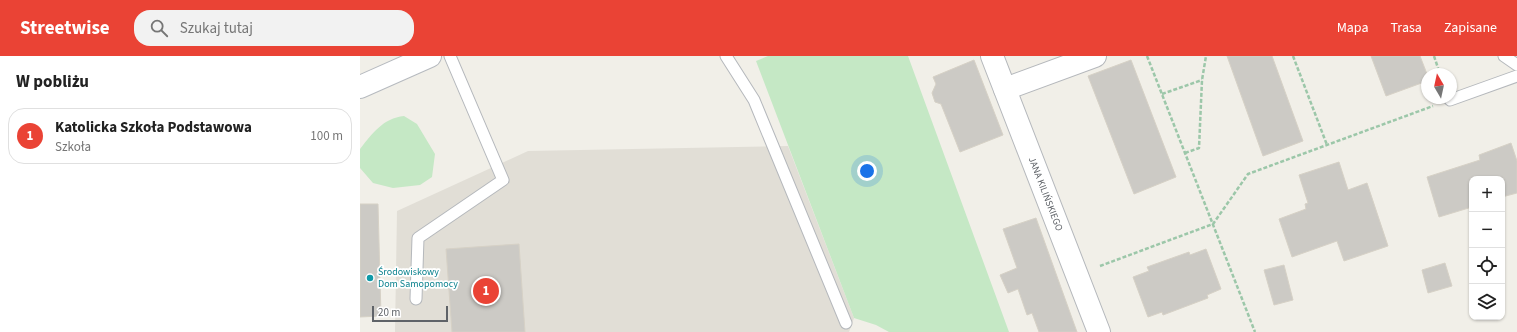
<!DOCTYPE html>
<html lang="pl">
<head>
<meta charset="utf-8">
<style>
  body { margin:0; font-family:"Source Sans 3",sans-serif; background:#f2f2f2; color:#222 }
  .controls { position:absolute; right:12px; bottom:12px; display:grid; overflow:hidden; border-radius:8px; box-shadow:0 1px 3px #0004 }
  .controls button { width:36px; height:36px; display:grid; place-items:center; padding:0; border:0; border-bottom:1px solid #e0e0e0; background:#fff; color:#222; font:20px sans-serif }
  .compass { position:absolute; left:1061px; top:12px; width:36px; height:36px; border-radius:50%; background:#fff; box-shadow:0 1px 3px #0004; rotate:351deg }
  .scale { position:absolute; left:12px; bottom:10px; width:76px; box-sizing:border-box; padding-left:4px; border:2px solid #5f6368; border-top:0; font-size:11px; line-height:14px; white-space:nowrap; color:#5f6368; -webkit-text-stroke:3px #fff; paint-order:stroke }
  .you { position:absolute; left:507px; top:115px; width:14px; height:14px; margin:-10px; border:3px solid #fff; border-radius:50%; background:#1a73e8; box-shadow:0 0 0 6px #1a73e833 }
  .badge { display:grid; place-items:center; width:26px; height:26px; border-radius:50%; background:#ea4335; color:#fff; font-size:13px; font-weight:700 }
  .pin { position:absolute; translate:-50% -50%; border:2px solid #fff; box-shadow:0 1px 4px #0006 }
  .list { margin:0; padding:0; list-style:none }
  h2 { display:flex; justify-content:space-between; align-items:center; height:52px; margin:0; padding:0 16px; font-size:17px }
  h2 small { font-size:13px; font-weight:400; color:#767676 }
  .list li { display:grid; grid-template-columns:26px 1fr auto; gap:12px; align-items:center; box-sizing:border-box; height:56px; margin:0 8px 8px; padding:0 8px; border:1px solid #e0e0e0; border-radius:16px }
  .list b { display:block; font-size:15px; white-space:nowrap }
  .list p { margin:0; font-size:13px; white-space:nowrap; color:#767676 }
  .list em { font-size:13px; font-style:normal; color:#767676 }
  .icon { flex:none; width:22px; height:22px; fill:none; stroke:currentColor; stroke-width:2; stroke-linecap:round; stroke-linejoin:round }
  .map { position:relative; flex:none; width:1157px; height:276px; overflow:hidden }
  header { display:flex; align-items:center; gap:24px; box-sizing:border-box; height:56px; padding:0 20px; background:#ea4335; color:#fff }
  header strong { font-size:19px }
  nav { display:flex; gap:22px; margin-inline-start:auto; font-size:14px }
  .search { width:280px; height:36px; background:#f2f2f2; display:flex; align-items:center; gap:10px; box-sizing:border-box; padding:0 14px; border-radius:16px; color:#767676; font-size:15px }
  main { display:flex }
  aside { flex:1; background:#fff }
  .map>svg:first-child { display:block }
  .education { fill:#e1ded6 }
  .green { fill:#c5e8c5 }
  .building { fill:#cccac5; stroke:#d6d1c6 }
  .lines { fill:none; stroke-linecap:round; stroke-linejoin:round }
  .lane-casing { stroke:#b5b8bc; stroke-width:13 }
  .street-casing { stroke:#b5b8bc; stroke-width:24 }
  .secondary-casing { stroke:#b6babf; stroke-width:24 }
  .path { stroke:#9cc7a9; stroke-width:2.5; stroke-dasharray:4 2; stroke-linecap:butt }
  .lane { stroke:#fff; stroke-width:11 }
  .street { stroke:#fff; stroke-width:22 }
  .secondary { stroke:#fff; stroke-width:22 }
  .culture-dot { fill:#0f9aa8; stroke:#fff; stroke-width:1.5 }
  .labels { text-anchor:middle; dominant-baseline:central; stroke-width:3.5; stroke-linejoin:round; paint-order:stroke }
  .street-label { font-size:10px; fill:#5f6368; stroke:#fff }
  .culture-label { font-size:10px; fill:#0d838f; stroke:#fff; text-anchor:start }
</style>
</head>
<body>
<header>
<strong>Streetwise</strong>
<div class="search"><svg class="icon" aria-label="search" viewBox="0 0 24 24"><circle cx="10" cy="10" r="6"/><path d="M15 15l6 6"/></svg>Szukaj tutaj</div>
<nav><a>Mapa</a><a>Trasa</a><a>Zapisane</a></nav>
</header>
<main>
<aside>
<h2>W pobliżu<small></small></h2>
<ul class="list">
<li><span class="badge">1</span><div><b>Katolicka Szkoła Podstawowa</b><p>Szkoła</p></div><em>100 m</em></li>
</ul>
</aside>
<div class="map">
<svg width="1157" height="276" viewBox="0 0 1157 276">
  <rect width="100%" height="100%" fill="#f1efe8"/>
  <path class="education" d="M428,90L494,262L489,276H35L37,155L168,95Z"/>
  <g class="green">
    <path d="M408,0H548L649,276H529L516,269L494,262L396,5Z"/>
    <path d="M44,60L57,68L75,98L72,121L60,129L33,132L13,127L0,112V93C12,78 23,62 44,60Z"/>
  </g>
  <g class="building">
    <path d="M867,0H912L943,85L903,100Z"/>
    <path d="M1011,0H1060L1067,18V25L1026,40Z"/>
    <path d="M614,4L643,79L600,96L581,48L575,46L572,37L576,28L573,21Z"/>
    <path d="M771,4L816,121L774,138L728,20Z"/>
    <path d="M1151,87L1157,105V137L1142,141V123H1112V151L1079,161L1067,121L1120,104L1119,99Z"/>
    <path d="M979,106L988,134L1007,127L1028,190L984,205L977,185L932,201L919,163L946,153L945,148L948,147L939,119Z"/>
    <path d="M0,148H18L21,260L0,261Z"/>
    <path d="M676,162L717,276H679L672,257L667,259L658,233L648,237L640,219L657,212L643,173Z"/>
    <path d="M159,188L165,276H92L86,193Z"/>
    <path d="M846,193L861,233L847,239L848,242L803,259L802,256L788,261L773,221L789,215L787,211L829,196L830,199Z"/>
    <path d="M1085,207L1092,230L1068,237L1062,214Z"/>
    <path d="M924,209L933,244L914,249L904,214Z"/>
  </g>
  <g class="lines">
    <defs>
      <g id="lane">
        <path d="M366,0L394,44L486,267"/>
        <path d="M1144,0L1157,9"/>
        <path d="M1090,44L1157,20"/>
        <path d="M56,243L58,182L143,124L90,0"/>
      </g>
      <g id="street">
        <path id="s1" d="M632,0L739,276"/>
        <path d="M645,33L735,0"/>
      </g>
      <path id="secondary" d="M0,31L70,0"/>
    </defs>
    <use href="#lane" class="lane-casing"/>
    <use href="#street" class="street-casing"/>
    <use href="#secondary" class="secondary-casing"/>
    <g class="path">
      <path d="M787,0L895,276"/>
      <path d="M933,0L967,89"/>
      <path d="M1074,0L1080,18"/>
      <path d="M802,38L842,24"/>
      <path d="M825,97L839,92L842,24L846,0"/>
      <path d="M740,210L853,168L888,118L1073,50"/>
    </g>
    <use href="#lane" class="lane"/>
    <use href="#street" class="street"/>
    <use href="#secondary" class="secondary"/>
  </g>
  <circle class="culture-dot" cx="10" cy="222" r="4"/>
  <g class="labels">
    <g class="street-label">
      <text stroke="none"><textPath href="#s1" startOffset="148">JANA KILIŃSKIEGO</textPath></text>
    </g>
    <g class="culture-label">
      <text x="18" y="216">Środowiskowy<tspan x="18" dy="12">Dom Samopomocy</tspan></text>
    </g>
  </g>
</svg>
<div class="controls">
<button>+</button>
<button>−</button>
<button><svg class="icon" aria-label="locate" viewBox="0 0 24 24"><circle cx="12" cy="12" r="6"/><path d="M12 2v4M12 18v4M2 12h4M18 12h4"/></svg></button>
<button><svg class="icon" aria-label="layers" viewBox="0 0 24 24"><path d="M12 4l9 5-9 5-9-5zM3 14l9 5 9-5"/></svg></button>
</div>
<svg class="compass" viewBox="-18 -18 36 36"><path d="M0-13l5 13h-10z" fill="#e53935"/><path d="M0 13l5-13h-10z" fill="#767676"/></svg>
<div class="scale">20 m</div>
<div class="you"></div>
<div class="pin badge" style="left:126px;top:235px">1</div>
</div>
</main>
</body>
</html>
